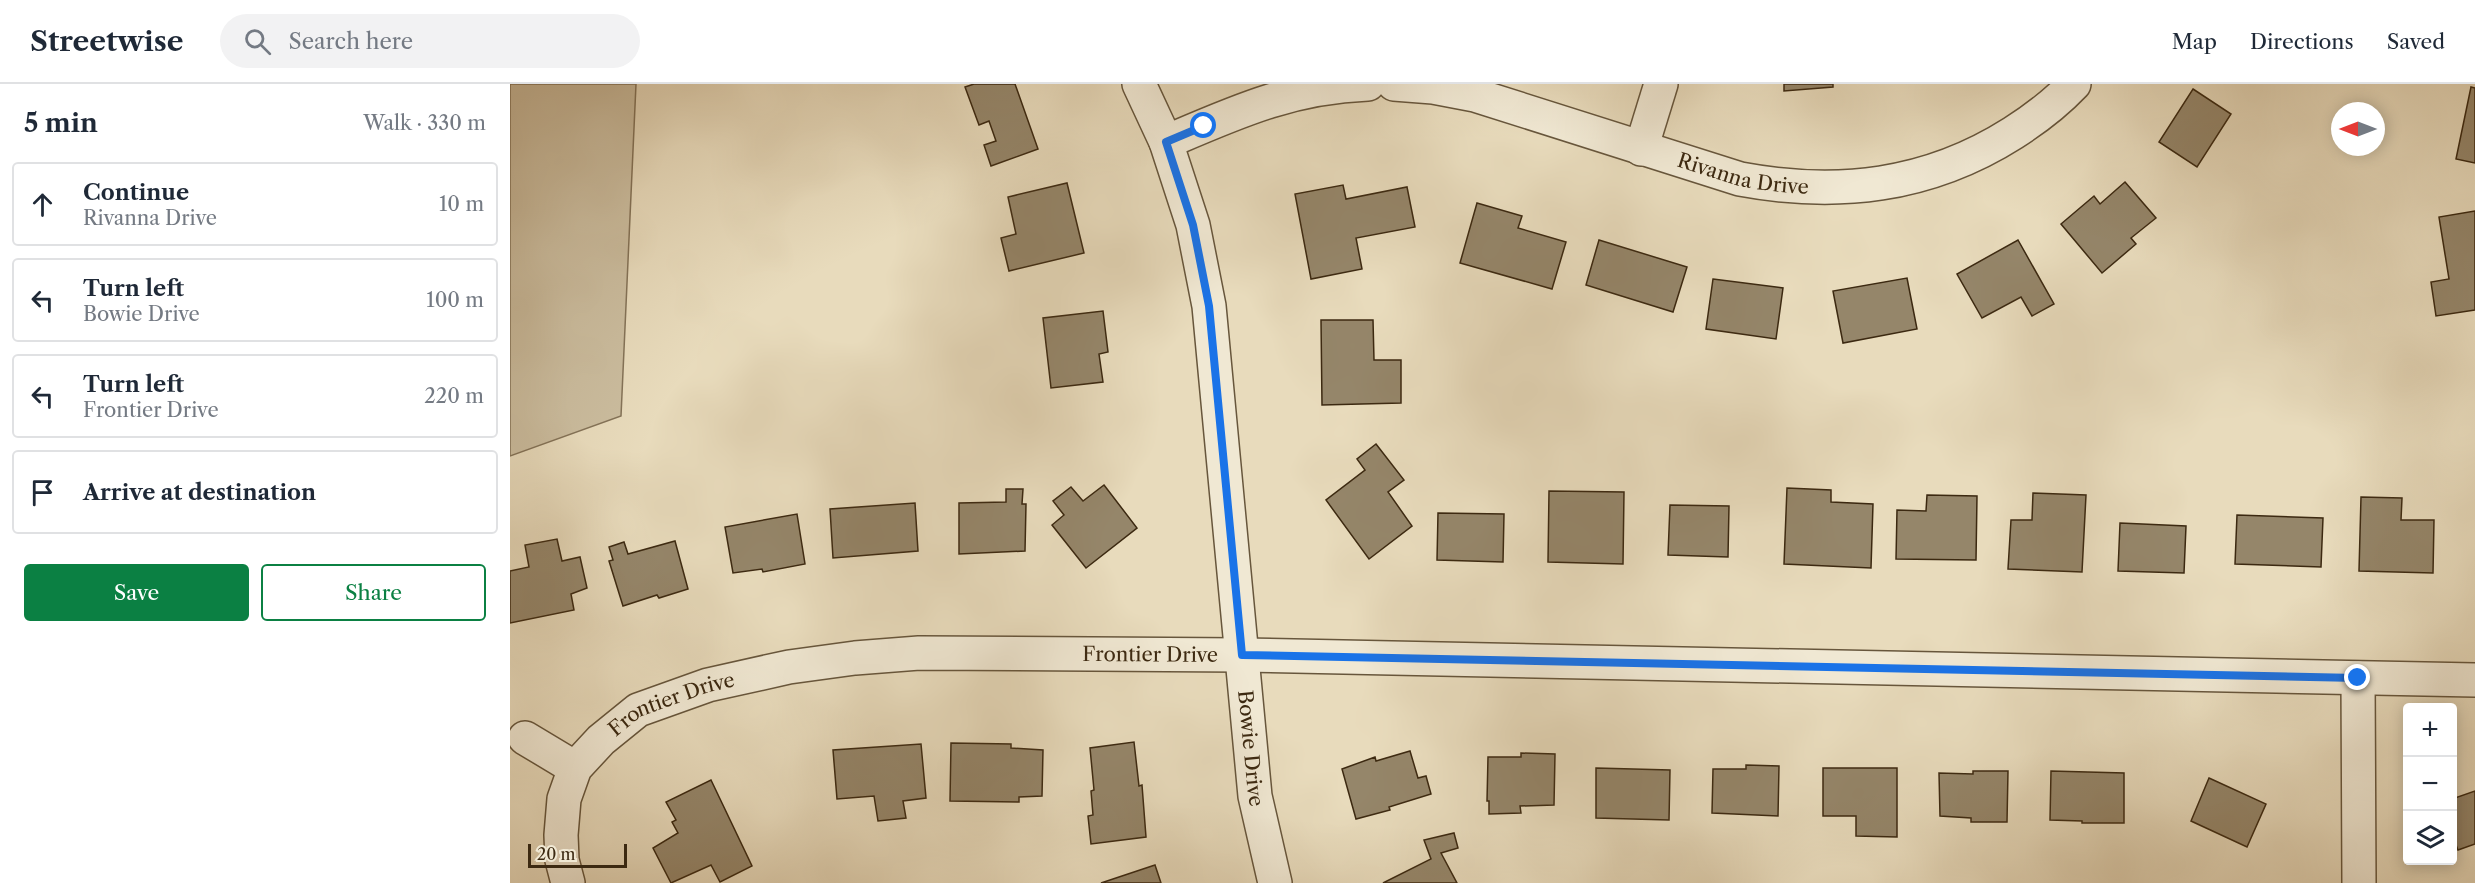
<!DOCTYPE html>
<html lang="en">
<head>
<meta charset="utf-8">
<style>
  body { margin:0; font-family:"Libre Caslon Text",serif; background:#f2f2f3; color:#1f2937 }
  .controls { position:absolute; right:18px; bottom:18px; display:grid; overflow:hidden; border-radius:6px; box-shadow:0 3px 15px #0003 }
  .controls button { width:54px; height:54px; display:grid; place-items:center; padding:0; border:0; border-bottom:2px solid #e0e1e3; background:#fff; color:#1f2937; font:30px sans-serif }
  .compass { position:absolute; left:1821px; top:18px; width:54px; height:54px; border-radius:50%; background:#fff; box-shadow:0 3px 15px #0003; rotate:270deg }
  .scale { position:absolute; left:18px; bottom:15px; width:99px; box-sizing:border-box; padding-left:6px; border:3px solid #3c2911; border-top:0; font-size:16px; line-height:21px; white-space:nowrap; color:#3c2911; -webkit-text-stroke:4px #f0e8d3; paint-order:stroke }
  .stop { position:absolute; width:18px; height:18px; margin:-14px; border:4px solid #1a73e8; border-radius:50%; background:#fff }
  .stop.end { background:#1a73e8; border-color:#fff; box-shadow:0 2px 6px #0008 }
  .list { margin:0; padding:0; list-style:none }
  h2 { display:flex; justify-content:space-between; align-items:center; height:78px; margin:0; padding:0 24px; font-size:26px }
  h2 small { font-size:20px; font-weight:400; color:#747a83 }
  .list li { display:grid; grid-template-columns:39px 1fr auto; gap:18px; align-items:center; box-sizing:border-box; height:84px; margin:0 12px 12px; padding:0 12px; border:2px solid #e0e1e3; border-radius:6px }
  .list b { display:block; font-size:22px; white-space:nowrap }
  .list p { margin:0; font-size:20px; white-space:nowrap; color:#747a83 }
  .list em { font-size:20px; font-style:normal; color:#747a83 }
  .actions { display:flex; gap:12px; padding:18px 24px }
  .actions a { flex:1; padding:14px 0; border:2px solid #0b8043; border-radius:6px; text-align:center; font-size:21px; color:#0b8043 }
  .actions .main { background:#0b8043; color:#fff }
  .icon { flex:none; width:33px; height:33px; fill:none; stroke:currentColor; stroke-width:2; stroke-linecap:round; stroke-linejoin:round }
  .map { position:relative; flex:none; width:1965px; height:799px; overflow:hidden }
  header { display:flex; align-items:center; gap:36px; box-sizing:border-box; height:84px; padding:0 30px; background:#fff; border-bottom:2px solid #e0e1e3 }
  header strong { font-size:28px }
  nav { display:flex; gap:33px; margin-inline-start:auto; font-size:21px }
  .search { width:420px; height:54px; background:#f2f2f3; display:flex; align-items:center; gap:15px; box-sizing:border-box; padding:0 21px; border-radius:33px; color:#747a83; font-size:22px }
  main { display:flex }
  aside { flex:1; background:#fff }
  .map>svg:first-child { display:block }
  .green { fill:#cbbd9f; stroke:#847358; stroke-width:1.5 }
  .building { fill:#95866a; stroke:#3c2911; stroke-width:1.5 }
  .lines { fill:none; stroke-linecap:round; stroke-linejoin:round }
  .minor-casing { stroke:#67563c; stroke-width:36 }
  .minor { stroke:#f0e8d3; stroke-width:33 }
  .route { stroke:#1a73e8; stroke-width:8 }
  .labels { text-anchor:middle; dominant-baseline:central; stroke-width:5; stroke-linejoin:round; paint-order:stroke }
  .street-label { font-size:20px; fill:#3c2911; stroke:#f0e8d3 }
</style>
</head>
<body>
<header>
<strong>Streetwise</strong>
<div class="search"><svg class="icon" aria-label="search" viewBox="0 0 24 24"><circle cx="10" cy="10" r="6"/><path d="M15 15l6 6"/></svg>Search here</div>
<nav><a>Map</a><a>Directions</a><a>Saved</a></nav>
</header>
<main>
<aside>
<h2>5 min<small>Walk · 330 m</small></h2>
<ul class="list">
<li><svg class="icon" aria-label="ahead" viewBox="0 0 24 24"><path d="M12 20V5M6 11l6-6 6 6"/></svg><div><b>Continue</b><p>Rivanna Drive</p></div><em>10 m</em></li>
<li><svg class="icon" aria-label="left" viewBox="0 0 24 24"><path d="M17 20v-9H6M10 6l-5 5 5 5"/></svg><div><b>Turn left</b><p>Bowie Drive</p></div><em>100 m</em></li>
<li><svg class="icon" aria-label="left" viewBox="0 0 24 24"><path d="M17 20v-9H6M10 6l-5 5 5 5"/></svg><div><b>Turn left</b><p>Frontier Drive</p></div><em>220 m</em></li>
<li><svg class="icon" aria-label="arrive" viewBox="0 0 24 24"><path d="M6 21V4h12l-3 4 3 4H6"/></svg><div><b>Arrive at destination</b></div></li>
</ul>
<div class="actions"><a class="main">Save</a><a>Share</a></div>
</aside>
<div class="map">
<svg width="1965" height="799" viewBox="0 0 1965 799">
  <rect width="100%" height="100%" fill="#e8dbbc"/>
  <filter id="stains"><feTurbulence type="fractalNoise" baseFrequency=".00333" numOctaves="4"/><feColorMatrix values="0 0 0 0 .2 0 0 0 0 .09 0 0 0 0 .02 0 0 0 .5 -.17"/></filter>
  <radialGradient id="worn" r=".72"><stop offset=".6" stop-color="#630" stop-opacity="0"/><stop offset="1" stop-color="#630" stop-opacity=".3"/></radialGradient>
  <path class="green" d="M0,0H126L111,332L0,372Z"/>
  <g class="building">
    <path d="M464,0H505L528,65L481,82L474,61L486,57L479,37L469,41L455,3Z"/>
    <path d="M1274,0H1323V3L1274,7Z"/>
    <path d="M1961,3L1965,4V79L1946,75Z"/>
    <path d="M1683,5L1721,30L1687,83L1649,58Z"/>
    <path d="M1615,98L1646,134L1621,154L1626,160L1592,189L1551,140L1584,112L1590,120Z"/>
    <path d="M557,99L574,169L499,187L491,154L506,150L498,113Z"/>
    <path d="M833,101L836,115L897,103L905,143L846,154L852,185L801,195L785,110Z"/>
    <path d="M967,119L1012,132L1008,144L1056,158L1042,205L950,179Z"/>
    <path d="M1965,127V226L1926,232L1921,198L1939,195L1929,133Z"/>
    <path d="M1089,156L1177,183L1163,228L1076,201Z"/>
    <path d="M1508,156L1544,220L1522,232L1511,213L1472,234L1447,190Z"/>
    <path d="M1397,194L1407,245L1333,259L1323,207Z"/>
    <path d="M1203,195L1273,204L1266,255L1196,245Z"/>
    <path d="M593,227L598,268L589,270L593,298L541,304L533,234Z"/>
    <path d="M811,236H863L864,276H891V319L812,321Z"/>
    <path d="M866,360L894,396L878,408L902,442L859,475L816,416L855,386L847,375Z"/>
    <path d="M594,401L627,444L576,484L542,441L554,431L543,417L561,403L573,417Z"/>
    <path d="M1277,404L1321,406V418L1363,420L1361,484L1274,480Z"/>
    <path d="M496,405H513L512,420H516L515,467L449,470V419L496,418Z"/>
    <path d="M1039,407L1114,408L1113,480L1038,478Z"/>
    <path d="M1523,409L1576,411L1572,488L1498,485L1501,436H1522Z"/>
    <path d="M1417,411L1467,412L1466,476L1386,475L1387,426L1416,427Z"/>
    <path d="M1851,413L1892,414L1891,436H1924L1923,489L1849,487Z"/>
    <path d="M405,419L408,467L323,474L320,425Z"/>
    <path d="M1160,421L1219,422L1218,473L1158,471Z"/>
    <path d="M928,429L994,430L993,478L927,476Z"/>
    <path d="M287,430L295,480L253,488L252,485L223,489L215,443Z"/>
    <path d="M1727,431L1813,434L1811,483L1725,480Z"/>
    <path d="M1610,439L1676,442L1674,489L1608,487Z"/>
    <path d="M47,455L52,477L70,473L77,504L61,510L64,526L0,539V487L19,483L15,461Z"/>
    <path d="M165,457L178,505L149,514L147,511L113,522L99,477L103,476L99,463L114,458L118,470Z"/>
    <path d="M624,658L629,702L632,701L636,753L581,760L578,732L583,731L581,707L584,706L580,664Z"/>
    <path d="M441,659L501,660V664L533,666L532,712L509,713V718L440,717Z"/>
    <path d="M411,660L416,714L393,717L396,734L368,737L364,712L327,715L323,666Z"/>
    <path d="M900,667L908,694L916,692L921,710L879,723L880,726L846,735L832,685L865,673L866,677Z"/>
    <path d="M1011,669L1045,670L1044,721L1010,722L1011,729L979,730V717H977L978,673H1011Z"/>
    <path d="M1236,681L1269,682L1268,732L1202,729L1203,685H1236Z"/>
    <path d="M1086,684L1160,686L1159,736L1086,734Z"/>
    <path d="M1313,684H1387V753L1346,752V732H1313Z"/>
    <path d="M1463,687H1498L1497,738H1461V734L1430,732L1429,689L1463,690Z"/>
    <path d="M1541,687L1614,689V739H1572V737L1540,736Z"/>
    <path d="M1699,694L1756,720L1737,763L1681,737Z"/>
    <path d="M201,696L242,782L210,798L201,781L161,799L143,764L168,749L162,738L166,736L156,718Z"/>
    <path d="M1965,707V760L1948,766L1942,751V715Z"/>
    <path d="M944,749L948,764L931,769L947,799H873L921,775L914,756Z"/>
    <path d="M645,781L651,799H591Z"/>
  </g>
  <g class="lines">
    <defs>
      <g id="minor">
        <path id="s1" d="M629,0L656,58L683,141L699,222L745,712L765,799"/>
        <path id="s2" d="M884,0L923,3L965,11L1230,95C1327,113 1418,103 1503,49C1525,35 1546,19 1564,0"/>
        <path d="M656,58C726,28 780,3 858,0"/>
        <path d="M1131,65L1151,0"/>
        <path d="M1848,594L1849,799"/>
        <path d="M15,654L65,684"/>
        <path id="s3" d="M58,799L52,776L51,751L54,715L65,684L91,656L128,626L198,601L279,583L345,574L409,569L732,571L1965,596"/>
      </g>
    </defs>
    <use href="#minor" class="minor-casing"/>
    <use href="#minor" class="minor"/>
  </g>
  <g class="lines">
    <path class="route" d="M694,42L656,58L683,141L699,222L732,571L1848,594"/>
  </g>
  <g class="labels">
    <g class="street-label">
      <text stroke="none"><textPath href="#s2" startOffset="362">Rivanna Drive</textPath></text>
      <text stroke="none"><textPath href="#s3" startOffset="723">Frontier Drive</textPath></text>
      <text stroke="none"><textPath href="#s3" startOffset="237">Frontier Drive</textPath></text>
      <text stroke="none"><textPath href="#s1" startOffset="678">Bowie Drive</textPath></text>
    </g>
  </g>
  <rect width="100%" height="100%" filter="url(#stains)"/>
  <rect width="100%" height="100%" fill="url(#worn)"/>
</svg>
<div class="controls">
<button>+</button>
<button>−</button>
<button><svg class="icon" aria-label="layers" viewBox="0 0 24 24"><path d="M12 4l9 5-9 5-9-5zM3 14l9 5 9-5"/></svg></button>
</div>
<svg class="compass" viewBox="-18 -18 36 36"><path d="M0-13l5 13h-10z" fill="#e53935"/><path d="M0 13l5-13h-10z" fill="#747a83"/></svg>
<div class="scale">20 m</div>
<div class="stop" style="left:694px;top:42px"></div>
<div class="stop end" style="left:1848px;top:594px"></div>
</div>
</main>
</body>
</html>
